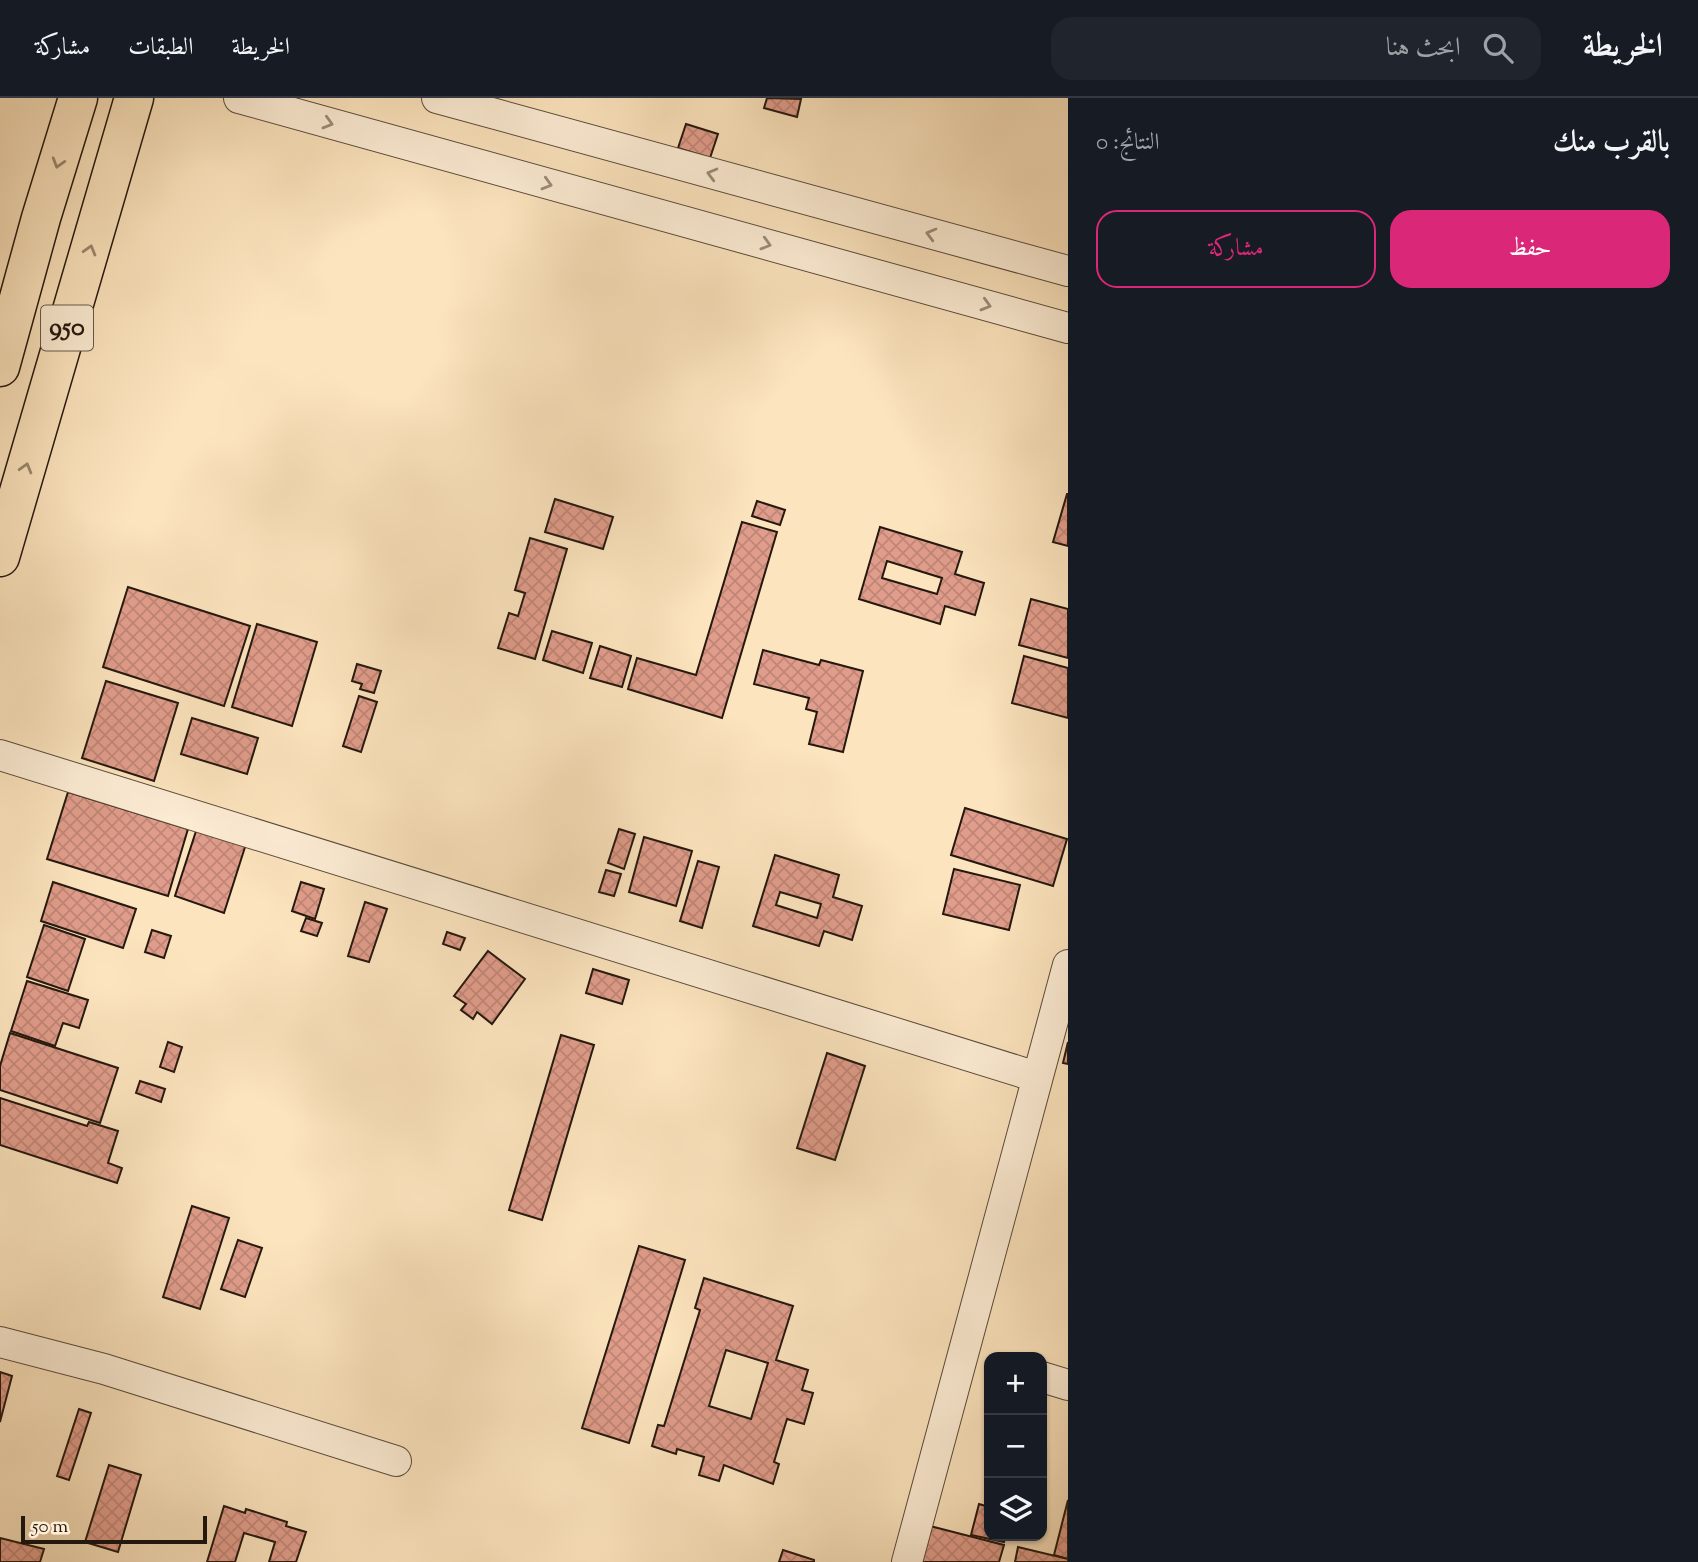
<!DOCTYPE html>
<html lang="ar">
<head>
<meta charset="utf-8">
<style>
  body { margin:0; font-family:"Sorts Mill Goudy",Amiri,serif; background:#20242c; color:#f1f3f6; direction:rtl }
  .controls { position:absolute; right:21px; bottom:21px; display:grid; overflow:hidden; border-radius:14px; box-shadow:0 2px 5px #0004 }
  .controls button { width:63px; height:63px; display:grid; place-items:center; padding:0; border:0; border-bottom:2px solid #363941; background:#171b24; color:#f1f3f6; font:35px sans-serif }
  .scale { position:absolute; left:21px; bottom:18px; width:186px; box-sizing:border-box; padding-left:7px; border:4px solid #24180f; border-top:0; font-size:19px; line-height:24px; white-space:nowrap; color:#24180f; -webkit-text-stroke:5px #fdedd5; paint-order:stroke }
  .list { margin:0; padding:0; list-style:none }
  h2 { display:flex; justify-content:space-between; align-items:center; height:91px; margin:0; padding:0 28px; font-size:30px }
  h2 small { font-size:23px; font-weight:400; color:#9ea1a6 }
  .actions { display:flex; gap:14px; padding:21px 28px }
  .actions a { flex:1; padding:16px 0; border:2px solid #db2777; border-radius:21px; text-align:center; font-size:24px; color:#db2777 }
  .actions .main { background:#db2777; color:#fff }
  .icon { flex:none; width:38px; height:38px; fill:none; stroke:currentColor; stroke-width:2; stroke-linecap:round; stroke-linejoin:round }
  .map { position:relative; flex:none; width:1068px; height:1464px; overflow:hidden; direction:ltr }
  header { display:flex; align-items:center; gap:42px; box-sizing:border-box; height:98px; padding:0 35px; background:#171b24; border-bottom:2px solid #363941 }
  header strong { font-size:33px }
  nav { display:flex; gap:38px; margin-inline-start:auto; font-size:24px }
  .search { width:490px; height:63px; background:#20242c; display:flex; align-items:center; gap:18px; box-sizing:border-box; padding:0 24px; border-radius:21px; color:#9ea1a6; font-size:26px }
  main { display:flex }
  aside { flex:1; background:#171b24 }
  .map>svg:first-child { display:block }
  .building { fill:url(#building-cross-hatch); stroke:#24180f; stroke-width:2; fill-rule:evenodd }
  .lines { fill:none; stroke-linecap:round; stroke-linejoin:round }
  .minor-casing { stroke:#5a4b3b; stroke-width:32 }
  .primary-casing { stroke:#24180f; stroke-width:41 }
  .minor { stroke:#fdedd5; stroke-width:30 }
  .primary { stroke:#fce4be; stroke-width:38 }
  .oneway { stroke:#9b8d7c }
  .oneway2 { stroke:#9b886f }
  .labels { text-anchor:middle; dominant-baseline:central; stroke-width:7; stroke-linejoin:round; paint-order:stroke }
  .shield { fill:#fdedd5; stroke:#65584a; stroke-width:2 }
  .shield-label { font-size:26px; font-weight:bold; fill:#24180f }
</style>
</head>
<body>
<header>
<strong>الخريطة</strong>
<div class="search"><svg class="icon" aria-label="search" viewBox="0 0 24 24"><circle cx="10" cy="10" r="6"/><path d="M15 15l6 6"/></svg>ابحث هنا</div>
<nav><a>الخريطة</a><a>الطبقات</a><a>مشاركة</a></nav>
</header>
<main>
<aside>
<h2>بالقرب منك<small>النتائج: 0</small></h2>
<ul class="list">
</ul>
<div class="actions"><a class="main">حفظ</a><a>مشاركة</a></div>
</aside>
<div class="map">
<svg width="1068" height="1464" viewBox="0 0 1068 1464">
  <defs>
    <pattern id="building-cross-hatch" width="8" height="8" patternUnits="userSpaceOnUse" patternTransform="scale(1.75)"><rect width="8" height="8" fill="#e19d8b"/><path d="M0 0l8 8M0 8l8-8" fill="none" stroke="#c18677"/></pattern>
  </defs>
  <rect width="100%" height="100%" fill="#fce4be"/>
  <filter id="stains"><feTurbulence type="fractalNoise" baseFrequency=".00286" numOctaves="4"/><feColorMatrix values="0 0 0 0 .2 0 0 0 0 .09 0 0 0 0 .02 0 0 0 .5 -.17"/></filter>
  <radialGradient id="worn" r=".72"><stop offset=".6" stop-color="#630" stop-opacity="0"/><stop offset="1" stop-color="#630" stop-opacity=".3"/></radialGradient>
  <g class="building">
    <path d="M767,0L801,1L797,19L764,10Z"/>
    <path d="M686,26L718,36L710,60L678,50Z"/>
    <path d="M1067,396H1068V448L1053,444Z"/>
    <path d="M555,401L613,419L603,451L545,434Z"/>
    <path d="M757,403L785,412L780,427L752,418Z"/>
    <path d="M742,424L777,434L722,620L628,591L637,560L696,577Z"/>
    <path d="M880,429L962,454L955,476L984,485L975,517L945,508L940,526L859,501ZM887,463L942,480L937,496L882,480Z"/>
    <path d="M530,440L567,451L535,561L498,550L509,515L518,518L525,495L515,492Z"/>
    <path d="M128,489L250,528L224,608L103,569Z"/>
    <path d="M1031,501L1068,511V560L1019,547Z"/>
    <path d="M257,526L317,544L292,628L232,609Z"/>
    <path d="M552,533L592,545L583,575L543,562Z"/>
    <path d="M600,548L631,558L622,589L590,580Z"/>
    <path d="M763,552L819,567L821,562L863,573L843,654L809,646L817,614L806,611L809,600L754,586Z"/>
    <path d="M1024,558L1068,570V620L1012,605Z"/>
    <path d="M357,566L381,573L374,595L360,591L362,586L352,583Z"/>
    <path d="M106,583L178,605L154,683L82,660Z"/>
    <path d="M359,598L377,604L361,654L343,648Z"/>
    <path d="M192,620L258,640L247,676L181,656Z"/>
    <path d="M68,694L188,731L168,798L47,761Z"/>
    <path d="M965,710L1067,741L1053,788L951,757Z"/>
    <path d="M197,730L246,746L224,815L175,798Z"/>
    <path d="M619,731L635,736L624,771L608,765Z"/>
    <path d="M644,739L692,753L676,808L629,794Z"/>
    <path d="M775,757L839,777L833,799L862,808L852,842L824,833L819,848L753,828ZM780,794L821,806L817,820L776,807Z"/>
    <path d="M698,763L719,769L702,830L680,823Z"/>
    <path d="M954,771L1020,787L1009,832L943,816Z"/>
    <path d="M606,772L621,776L614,798L599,794Z"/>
    <path d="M53,784L136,811L123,850L41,823Z"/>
    <path d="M301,784L324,791L315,821L292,813Z"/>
    <path d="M365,804L387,811L369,864L348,858Z"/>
    <path d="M306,820L322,825L317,838L301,833Z"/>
    <path d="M44,827L85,841L68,893L27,879Z"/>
    <path d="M152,832L171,838L164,860L145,854Z"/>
    <path d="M447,834L465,840L460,852L443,846Z"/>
    <path d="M488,853L525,881L492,926L477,914L473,921L461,912L466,906L454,898Z"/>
    <path d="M593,871L629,882L622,906L586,895Z"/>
    <path d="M27,883L88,902L79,930L63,925L55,948L11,933Z"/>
    <path d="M10,935L118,970L100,1025L0,992V968Z"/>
    <path d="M561,937L594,947L542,1122L509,1112Z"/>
    <path d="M168,944L182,949L174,974L160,969Z"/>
    <path d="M1068,944V966L1063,965Z"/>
    <path d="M827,955L865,968L835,1062L797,1050Z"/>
    <path d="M140,983L165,991L161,1004L136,995Z"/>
    <path d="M0,1000L87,1028L89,1024L118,1033L108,1065L122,1070L117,1085L0,1047Z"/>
    <path d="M192,1108L229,1120L200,1211L163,1199Z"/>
    <path d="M238,1142L262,1150L245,1199L221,1191Z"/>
    <path d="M639,1148L685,1162L629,1345L582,1330Z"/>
    <path d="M704,1180L793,1208L776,1262L808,1272L802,1292L813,1295L804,1326L787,1321L774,1364L779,1366L773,1386L724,1367L719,1383L699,1377L704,1359L677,1351L676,1356L652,1348L658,1327L664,1328L700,1212L695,1210ZM726,1252L768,1265L751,1321L709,1308Z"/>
    <path d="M0,1274L12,1278L0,1324Z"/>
    <path d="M79,1311L91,1315L69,1382L57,1378Z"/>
    <path d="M109,1367L141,1377L118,1454L85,1444Z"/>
    <path d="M1068,1402V1461L1054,1457Z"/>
    <path d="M979,1406L989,1409V1438H1005L1004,1444L971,1437Z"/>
    <path d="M224,1408L245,1415L246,1411L287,1424L286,1428L306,1434L296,1464H269L275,1444L244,1435L235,1464H207Z"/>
    <path d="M930,1428L1004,1447L999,1464H921Z"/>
    <path d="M0,1440L44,1451L40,1464H0Z"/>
    <path d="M1018,1449L1068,1461V1464H1015Z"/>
    <path d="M783,1452L814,1462V1464H779Z"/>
  </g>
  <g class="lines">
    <defs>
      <g id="minor">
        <path d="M239,0L1068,230"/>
        <path d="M437,0L1068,173"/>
        <path d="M0,657L1037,979"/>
        <path d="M0,1244L104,1271L396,1363"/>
        <path d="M1042,1279L1068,1287"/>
        <path d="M907,1464L1068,867"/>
      </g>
      <g id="primary">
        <path d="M0,269L41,120L78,0"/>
        <path d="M0,459L134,0"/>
      </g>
    </defs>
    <use href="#minor" class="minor-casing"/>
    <use href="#primary" class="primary-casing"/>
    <use href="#minor" class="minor"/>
    <use href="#primary" class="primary"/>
  </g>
  <defs><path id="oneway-chevron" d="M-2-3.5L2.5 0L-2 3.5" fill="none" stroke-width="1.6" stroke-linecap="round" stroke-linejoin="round" transform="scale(1.75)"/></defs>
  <g class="oneway">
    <use href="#oneway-chevron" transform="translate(328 25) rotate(16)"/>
    <use href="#oneway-chevron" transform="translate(712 76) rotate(-165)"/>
    <use href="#oneway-chevron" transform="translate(547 86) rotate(16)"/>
    <use href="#oneway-chevron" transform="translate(931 136) rotate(-165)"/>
    <use href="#oneway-chevron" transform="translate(766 146) rotate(16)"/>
    <use href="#oneway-chevron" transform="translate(986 207) rotate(16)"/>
  </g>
  <g class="oneway2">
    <use href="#oneway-chevron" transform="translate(58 65) rotate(107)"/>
    <use href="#oneway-chevron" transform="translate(90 152) rotate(-74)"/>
    <use href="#oneway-chevron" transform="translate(26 370) rotate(-74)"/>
  </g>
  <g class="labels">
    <rect class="shield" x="41" y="207.5" width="52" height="45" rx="5"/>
    <g class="shield-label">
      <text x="67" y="230">950</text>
    </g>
  </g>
  <rect width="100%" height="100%" filter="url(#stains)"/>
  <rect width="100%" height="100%" fill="url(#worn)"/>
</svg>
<div class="controls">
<button>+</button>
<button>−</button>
<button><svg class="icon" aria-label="layers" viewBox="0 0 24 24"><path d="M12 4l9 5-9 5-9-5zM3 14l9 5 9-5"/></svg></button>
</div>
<div class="scale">50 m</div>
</div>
</main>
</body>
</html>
